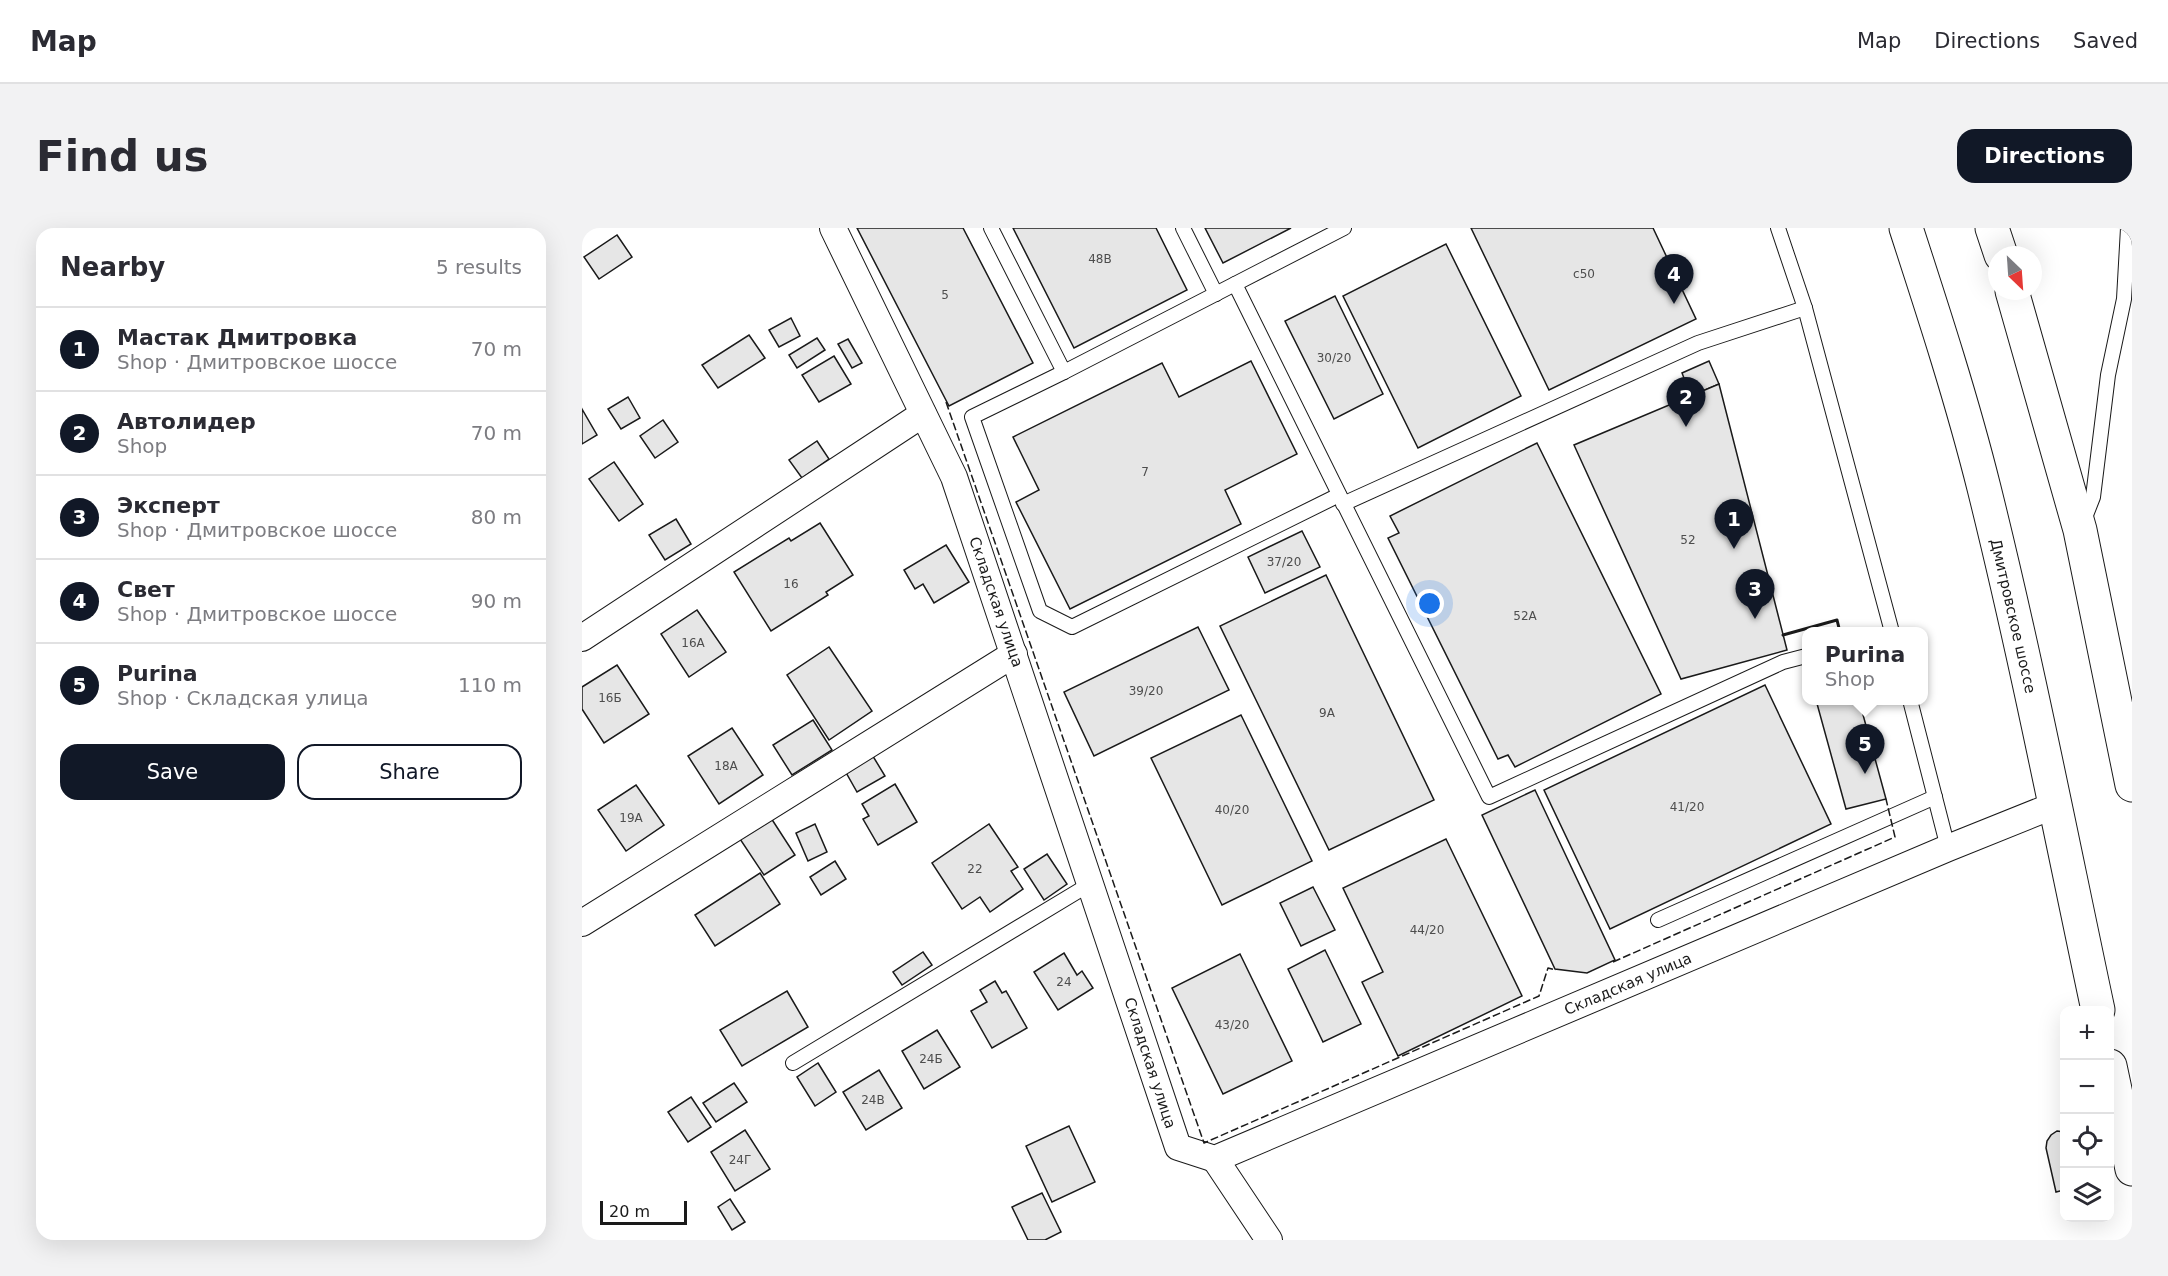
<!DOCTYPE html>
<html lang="en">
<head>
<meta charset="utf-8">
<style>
  body { margin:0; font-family:"DejaVu Sans",sans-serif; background:#f2f2f3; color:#2b2b33 }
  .controls { position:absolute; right:18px; bottom:18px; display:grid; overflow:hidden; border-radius:12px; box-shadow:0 6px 24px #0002 }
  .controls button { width:54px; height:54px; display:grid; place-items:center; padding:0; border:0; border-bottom:2px solid #e1e1e2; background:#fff; color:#2b2b33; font:30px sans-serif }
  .compass { position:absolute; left:1406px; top:18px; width:54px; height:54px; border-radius:50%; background:#fff; box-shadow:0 6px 24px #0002; rotate:155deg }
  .scale { position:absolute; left:18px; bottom:15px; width:87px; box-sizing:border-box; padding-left:6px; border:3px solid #1a1a1a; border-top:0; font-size:16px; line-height:21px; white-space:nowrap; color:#1a1a1a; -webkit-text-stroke:4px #fff; paint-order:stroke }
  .you { position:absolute; left:848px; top:376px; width:21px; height:21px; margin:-15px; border:4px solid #fff; border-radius:50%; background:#1a73e8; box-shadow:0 0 0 9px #1a73e833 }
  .badge { display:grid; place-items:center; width:39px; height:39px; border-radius:50%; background:#111827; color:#fff; font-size:20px; font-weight:700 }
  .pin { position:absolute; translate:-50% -50px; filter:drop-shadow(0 2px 3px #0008) }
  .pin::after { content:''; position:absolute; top:32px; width:21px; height:18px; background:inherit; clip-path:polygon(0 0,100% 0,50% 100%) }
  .popup { position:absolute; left:1220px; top:399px; width:126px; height:78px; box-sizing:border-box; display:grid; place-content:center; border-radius:12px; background:#fff; filter:drop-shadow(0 2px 4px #0005); font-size:20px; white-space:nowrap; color:#7c7c81 }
  .popup b { font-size:22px; color:#2b2b33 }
  .popup::after { content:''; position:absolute; left:50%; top:100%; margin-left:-12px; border:12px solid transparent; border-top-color:#fff }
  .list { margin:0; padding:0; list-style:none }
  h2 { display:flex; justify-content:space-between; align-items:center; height:78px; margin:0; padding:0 24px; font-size:26px }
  h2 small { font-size:20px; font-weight:400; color:#7c7c81 }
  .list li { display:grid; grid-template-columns:39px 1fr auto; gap:18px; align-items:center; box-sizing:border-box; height:84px; padding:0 24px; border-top:2px solid #e1e1e2 }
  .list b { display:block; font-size:22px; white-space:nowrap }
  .list p { margin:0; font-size:20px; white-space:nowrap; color:#7c7c81 }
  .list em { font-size:20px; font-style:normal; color:#7c7c81 }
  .actions { display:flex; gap:12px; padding:18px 24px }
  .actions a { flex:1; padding:14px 0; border:2px solid #111827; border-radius:18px; text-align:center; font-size:21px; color:#111827 }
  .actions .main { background:#111827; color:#fff }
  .icon { flex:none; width:33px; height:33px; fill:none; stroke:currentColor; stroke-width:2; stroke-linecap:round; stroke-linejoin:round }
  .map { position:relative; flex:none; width:1550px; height:1012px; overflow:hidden; border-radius:18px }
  header { display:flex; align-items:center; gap:36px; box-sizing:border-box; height:84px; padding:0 30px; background:#fff; border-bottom:2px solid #e1e1e2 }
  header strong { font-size:28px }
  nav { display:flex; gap:33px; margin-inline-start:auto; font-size:21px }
  .intro { display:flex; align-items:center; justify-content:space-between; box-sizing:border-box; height:144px; padding:0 36px }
  h1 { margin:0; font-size:42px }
  .button { padding:15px 27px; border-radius:18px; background:#111827; color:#fff; font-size:21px; font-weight:700 }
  main { display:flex; gap:36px; padding:0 36px }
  aside { flex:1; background:#fff; border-radius:18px; box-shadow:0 6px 24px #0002 }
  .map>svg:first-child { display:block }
  .building { fill:#e6e6e6; stroke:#1a1a1a; stroke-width:1.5 }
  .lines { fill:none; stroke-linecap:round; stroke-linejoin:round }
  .lane-casing { stroke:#1a1a1a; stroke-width:16 }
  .street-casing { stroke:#1a1a1a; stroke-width:28 }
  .highway-casing { stroke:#1a1a1a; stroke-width:35 }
  .lane { stroke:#fff; stroke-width:14 }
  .street { stroke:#fff; stroke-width:26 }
  .highway { stroke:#fff; stroke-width:33 }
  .fence { stroke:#1a1a1a; stroke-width:1.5; stroke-dasharray:8 3; stroke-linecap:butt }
  .wall { stroke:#1a1a1a; stroke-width:3 }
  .labels { text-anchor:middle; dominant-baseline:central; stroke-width:4.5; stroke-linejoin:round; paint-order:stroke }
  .number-label { font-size:12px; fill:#4d4d4d }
  .street-label { font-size:15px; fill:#1a1a1a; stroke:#fff }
</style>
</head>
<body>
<header>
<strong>Map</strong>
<nav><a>Map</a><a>Directions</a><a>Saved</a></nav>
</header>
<div class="intro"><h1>Find us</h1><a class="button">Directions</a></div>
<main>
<aside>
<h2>Nearby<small>5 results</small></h2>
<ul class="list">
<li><span class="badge">1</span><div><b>Мастак Дмитровка</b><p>Shop · Дмитровское шоссе</p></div><em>70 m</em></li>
<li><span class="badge">2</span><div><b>Автолидер</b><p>Shop</p></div><em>70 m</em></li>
<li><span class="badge">3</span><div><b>Эксперт</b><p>Shop · Дмитровское шоссе</p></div><em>80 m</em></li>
<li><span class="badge">4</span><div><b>Свет</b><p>Shop · Дмитровское шоссе</p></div><em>90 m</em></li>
<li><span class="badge">5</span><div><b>Purina</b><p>Shop · Складская улица</p></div><em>110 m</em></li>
</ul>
<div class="actions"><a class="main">Save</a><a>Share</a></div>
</aside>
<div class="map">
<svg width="1550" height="1012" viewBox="0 0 1550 1012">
  <rect width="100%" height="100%" fill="#fff"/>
  <g class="building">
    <path d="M275,0H381L451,135L367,178Z"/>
    <path d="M431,0H574L605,62L492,120Z"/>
    <path d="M623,0H709L641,35Z"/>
    <path d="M889,0H1071L1114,91L967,162Z"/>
    <path d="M35,7L50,29L17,51L2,29Z"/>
    <path d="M864,16L939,168L836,220L761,68Z"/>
    <path d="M753,68L801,166L752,191L703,93Z"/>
    <path d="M209,90L218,108L197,119L187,102Z"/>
    <path d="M167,107L183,130L136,160L120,137Z"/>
    <path d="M235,110L243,122L215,140L207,127Z"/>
    <path d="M266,111L280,135L270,140L256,116Z"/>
    <path d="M252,128L269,156L237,174L220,147Z"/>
    <path d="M669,133L715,226L643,262L659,296L488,381L434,274L457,262L431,209L580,135L597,169Z"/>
    <path d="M1127,133L1137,156L1109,168L1100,145Z"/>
    <path d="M1137,156L1205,422L1099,451L992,217Z"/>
    <path d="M46,169L58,190L39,201L26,181Z"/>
    <path d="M0,181L15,207L0,216Z"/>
    <path d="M81,192L96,214L73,230L58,208Z"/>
    <path d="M235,213L247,231L220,250L207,232Z"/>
    <path d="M955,215L1079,466L933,539L926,527L916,531L806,310L817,305L808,288Z"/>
    <path d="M32,234L61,276L37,293L7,251Z"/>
    <path d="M94,291L109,316L83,332L67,307Z"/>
    <path d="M238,295L271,347L244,364L246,367L189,403L152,344L207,310L209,313Z"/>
    <path d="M720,303L738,339L683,365L666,329Z"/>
    <path d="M364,317L387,354L352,375L341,356L333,361L322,342Z"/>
    <path d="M744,347L852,572L747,622L638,398Z"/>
    <path d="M115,382L144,424L107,449L79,406Z"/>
    <path d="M616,399L647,462L512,528L482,464Z"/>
    <path d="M247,419L290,483L247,512L205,447Z"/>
    <path d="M35,437L67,486L22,515L0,481V459Z"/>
    <path d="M1183,457L1249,596L1028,701L962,562Z"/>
    <path d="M1234,472H1277L1304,571L1264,581Z"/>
    <path d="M659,487L730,633L640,677L569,530Z"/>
    <path d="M231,492L250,522L210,547L191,517Z"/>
    <path d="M150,500L181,547L137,576L106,528Z"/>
    <path d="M289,525L303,548L275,564L262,541Z"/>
    <path d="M313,556L335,594L296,617L281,591L287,588L280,576Z"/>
    <path d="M54,557L82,597L44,623L16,582Z"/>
    <path d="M953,562L1033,732L1005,745L973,741L900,587Z"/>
    <path d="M189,590L213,627L182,647L158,611Z"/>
    <path d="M233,596L245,624L226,633L214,605Z"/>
    <path d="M407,596L436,639L429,643L441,661L408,684L398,669L380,681L350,635Z"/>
    <path d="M864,611L940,768L816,828L780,754L801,744L761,660Z"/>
    <path d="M465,626L485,656L462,672L442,641Z"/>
    <path d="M253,633L264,651L239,667L228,649Z"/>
    <path d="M178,645L198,676L133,718L113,687Z"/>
    <path d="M731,659L753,702L719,718L698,675Z"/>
    <path d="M743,722L779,796L741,814L706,741Z"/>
    <path d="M341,724L350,737L320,757L311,744Z"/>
    <path d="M482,725L495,747L500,743L511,760L476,782L452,744Z"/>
    <path d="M658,726L710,833L641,866L590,760Z"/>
    <path d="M413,753L420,765L424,763L445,800L410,820L389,783L405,774L398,762Z"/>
    <path d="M205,763L226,799L160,838L138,802Z"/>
    <path d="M355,802L378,839L342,861L320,823Z"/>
    <path d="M236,835L254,864L233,878L215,849Z"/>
    <path d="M297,842L320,880L284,902L261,864Z"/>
    <path d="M152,855L165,874L134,894L121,875Z"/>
    <path d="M109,869L129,899L106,914L86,884Z"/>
    <path d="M487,898L513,954L470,974L444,918Z"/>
    <path d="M163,902L188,941L153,963L129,924Z"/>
    <path d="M1475,903L1482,904V962L1474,964L1464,920L1465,913L1469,907Z"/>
    <path d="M460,965L479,1004L463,1012H446L430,979Z"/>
    <path d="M148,971L163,994L150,1002L136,979Z"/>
  </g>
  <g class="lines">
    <defs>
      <g id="lane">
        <path d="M409,0L482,144L653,56"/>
        <path d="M601,0L634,66"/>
        <path d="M762,0L653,56L907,569L1201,434L1224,428"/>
        <path d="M1196,0L1223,80L1310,404"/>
        <path d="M482,144L390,189L458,383L490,399L757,267"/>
        <path d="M761,276L1116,115L1223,80"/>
        <path d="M1502,292L1511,269L1526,147L1542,71L1546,0"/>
        <path d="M1328,472L1366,620"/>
        <path d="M1076,692L1353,569"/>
        <path d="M211,835L508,656"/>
      </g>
      <g id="street">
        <path d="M251,0L372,249L596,919L633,931L1366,620L1473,577"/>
        <path d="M0,410L341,186"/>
        <path d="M0,695L432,426"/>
        <path d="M633,931L687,1012"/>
      </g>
      <g id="highway">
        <path d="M1324,0C1352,86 1380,172 1402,260C1445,433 1479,608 1516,782"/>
        <path d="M1410,0L1419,27"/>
        <path d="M1430,63L1498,302L1550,557"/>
        <path d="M1528,838L1550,941"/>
      </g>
    </defs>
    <use href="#lane" class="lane-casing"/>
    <use href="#street" class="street-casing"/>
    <use href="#highway" class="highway-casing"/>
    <use href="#lane" class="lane"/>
    <use href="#street" class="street"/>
    <use href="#highway" class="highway"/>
    <g class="fence">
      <path d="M364,174L622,915L957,768L966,740L974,742"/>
      <path d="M1031,734L1313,609L1304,571"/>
    </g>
    <path class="wall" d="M1201,407L1255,392L1258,404"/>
  </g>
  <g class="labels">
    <g class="number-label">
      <text x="518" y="31">48В</text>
      <text x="1002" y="46">с50</text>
      <text x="363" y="67">5</text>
      <text x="752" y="130">30/20</text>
      <text x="563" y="244">7</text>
      <text x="1106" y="312">52</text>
      <text x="702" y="334">37/20</text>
      <text x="209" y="356">16</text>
      <text x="943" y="388">52А</text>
      <text x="111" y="415">16А</text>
      <text x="564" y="463">39/20</text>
      <text x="28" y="470">16Б</text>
      <text x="745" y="485">9А</text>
      <text x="144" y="538">18А</text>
      <text x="1105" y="579">41/20</text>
      <text x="650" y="582">40/20</text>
      <text x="49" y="590">19А</text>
      <text x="393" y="641">22</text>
      <text x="845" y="702">44/20</text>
      <text x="482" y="754">24</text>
      <text x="650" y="797">43/20</text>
      <text x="349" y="831">24Б</text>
      <text x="291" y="872">24В</text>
      <text x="158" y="932">24Г</text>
    </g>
    <g class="street-label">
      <text transform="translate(414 374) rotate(71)">Складская улица</text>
      <text transform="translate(1431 388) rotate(77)">Дмитровское шоссе</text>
      <text transform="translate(1046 756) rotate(-23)">Складская улица</text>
      <text transform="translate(568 835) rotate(72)">Складская улица</text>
    </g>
  </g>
</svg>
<div class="controls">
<button>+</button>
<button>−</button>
<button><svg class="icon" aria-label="locate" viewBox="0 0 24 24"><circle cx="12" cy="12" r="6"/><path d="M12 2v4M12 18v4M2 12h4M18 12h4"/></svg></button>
<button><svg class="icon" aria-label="layers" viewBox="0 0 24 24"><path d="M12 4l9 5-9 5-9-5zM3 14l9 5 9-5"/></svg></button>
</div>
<svg class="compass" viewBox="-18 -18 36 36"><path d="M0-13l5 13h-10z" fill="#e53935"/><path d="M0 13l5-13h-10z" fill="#7c7c81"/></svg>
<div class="scale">20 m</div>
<div class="you"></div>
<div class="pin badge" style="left:1152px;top:321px">1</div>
<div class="pin badge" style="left:1104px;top:199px">2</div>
<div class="pin badge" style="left:1173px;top:391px">3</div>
<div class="pin badge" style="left:1092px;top:76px">4</div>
<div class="pin badge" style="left:1283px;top:546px">5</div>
<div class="popup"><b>Purina</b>Shop</div>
</div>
</main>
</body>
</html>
